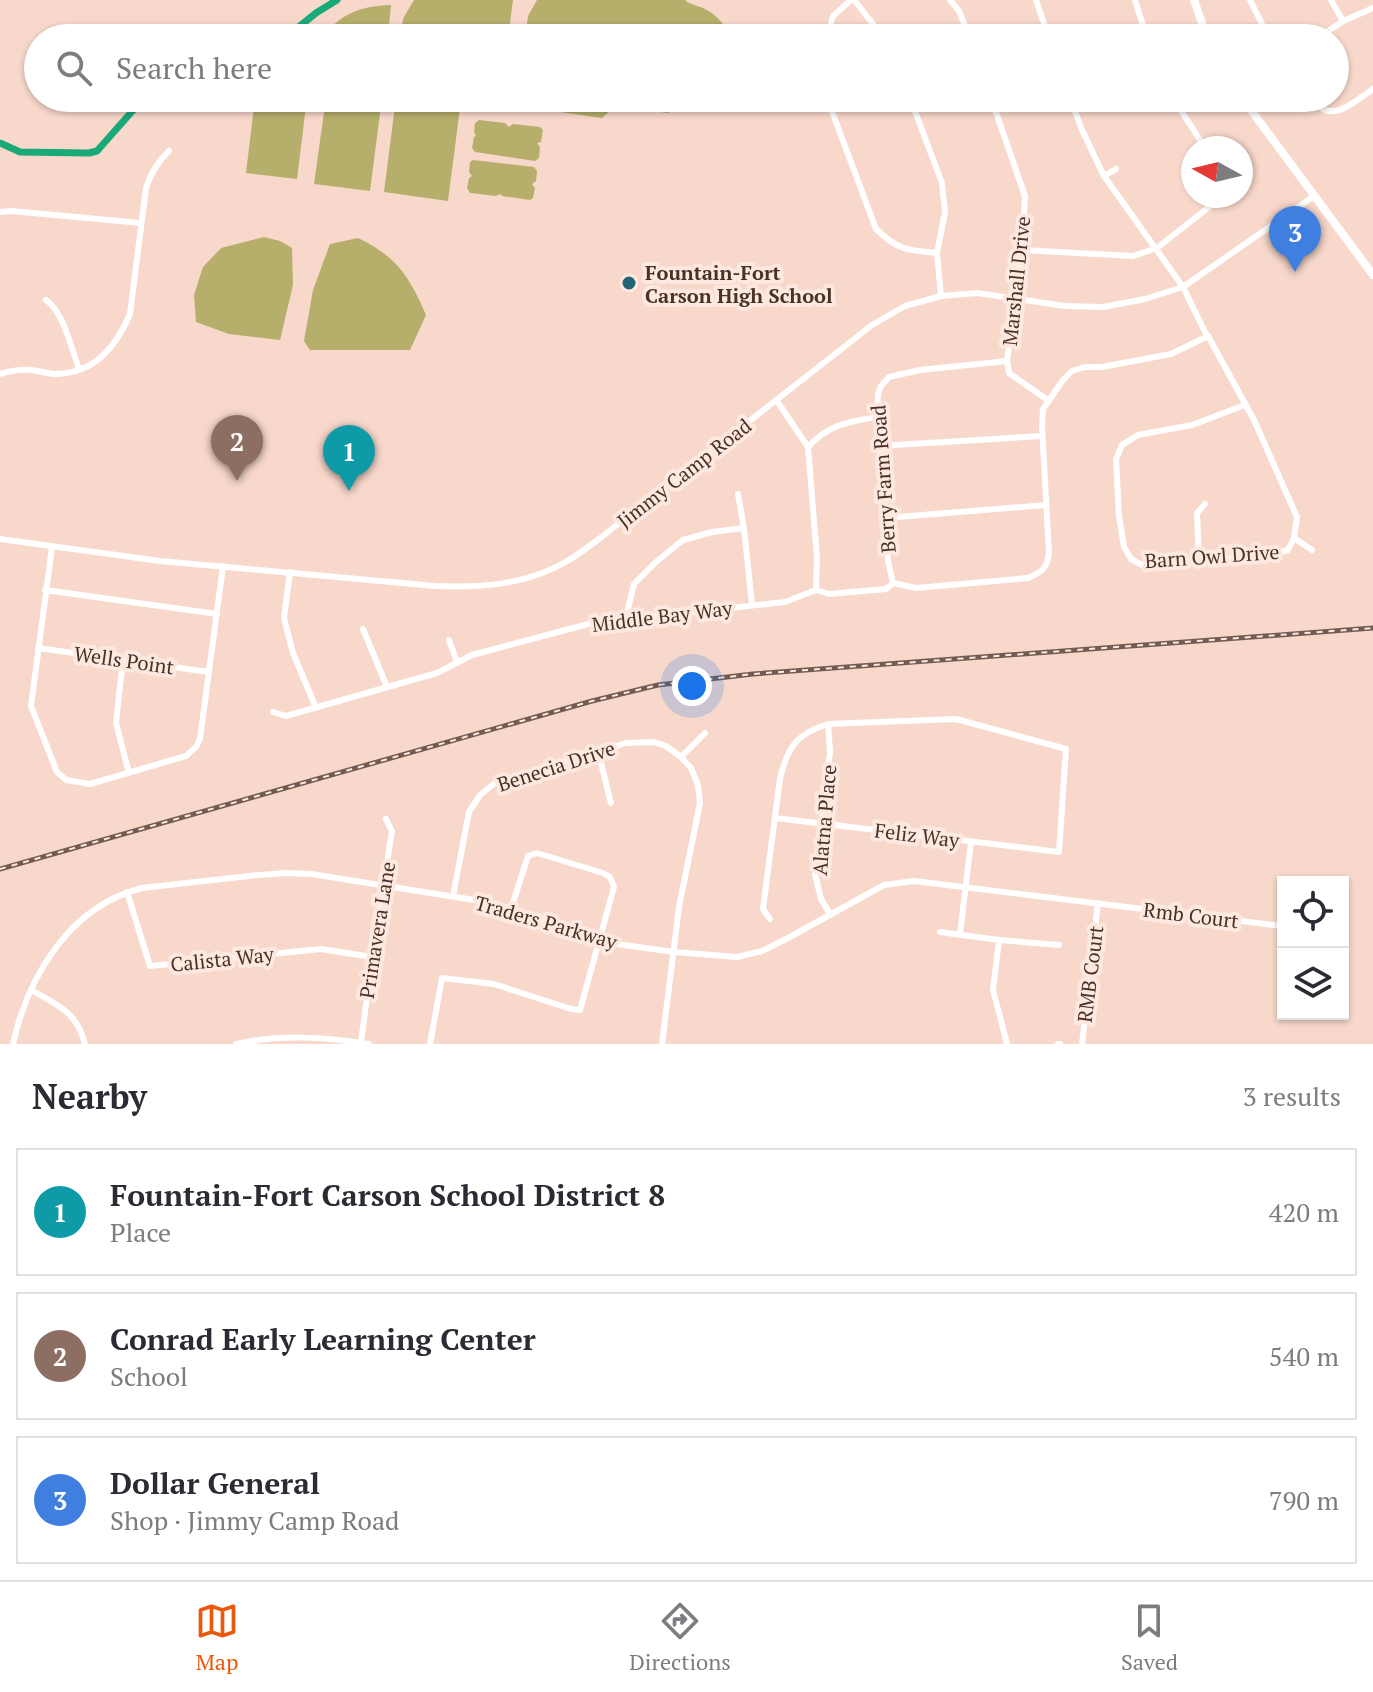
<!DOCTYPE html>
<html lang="en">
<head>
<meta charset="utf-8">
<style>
  body { margin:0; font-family:"PT Serif",serif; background:#f2f2f3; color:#2b2b33 }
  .controls { position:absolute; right:24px; bottom:24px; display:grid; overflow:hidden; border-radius:0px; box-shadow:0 2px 6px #0004 }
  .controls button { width:72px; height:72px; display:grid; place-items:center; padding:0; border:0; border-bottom:2px solid #e1e1e2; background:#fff; color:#2b2b33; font:40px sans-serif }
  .compass { position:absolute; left:1181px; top:136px; width:72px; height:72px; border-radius:50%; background:#fff; box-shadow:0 2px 6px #0004; rotate:278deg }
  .you { position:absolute; left:692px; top:686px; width:28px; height:28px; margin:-20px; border:6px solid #fff; border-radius:50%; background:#1a73e8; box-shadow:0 0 0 12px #1a73e833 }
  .badge { display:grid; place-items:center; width:52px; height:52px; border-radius:50%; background:#ea580c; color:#fff; font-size:26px; font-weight:700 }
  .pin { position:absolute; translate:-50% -66px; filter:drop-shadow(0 2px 4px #0008) }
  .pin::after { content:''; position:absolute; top:42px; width:28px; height:24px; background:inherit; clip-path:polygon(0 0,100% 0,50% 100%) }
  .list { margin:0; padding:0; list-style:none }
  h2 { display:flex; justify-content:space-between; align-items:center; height:104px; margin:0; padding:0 32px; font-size:34px }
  h2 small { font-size:26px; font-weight:400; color:#7c7c81 }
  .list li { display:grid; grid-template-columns:52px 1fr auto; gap:24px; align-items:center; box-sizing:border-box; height:128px; margin:0 16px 16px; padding:0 16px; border:2px solid #e1e1e2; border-radius:0px }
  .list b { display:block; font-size:30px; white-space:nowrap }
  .list p { margin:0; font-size:26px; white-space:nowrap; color:#7c7c81 }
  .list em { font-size:26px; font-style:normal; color:#7c7c81 }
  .icon { flex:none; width:44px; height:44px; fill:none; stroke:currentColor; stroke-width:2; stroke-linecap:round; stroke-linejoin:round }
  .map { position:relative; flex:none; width:1373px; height:1044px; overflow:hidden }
  .search { position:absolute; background:#fff; box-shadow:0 2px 6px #0004; left:24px; right:24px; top:24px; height:88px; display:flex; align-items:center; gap:20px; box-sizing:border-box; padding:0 28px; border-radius:44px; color:#7c7c81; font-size:30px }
  .sheet { height:536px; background:#fff }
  nav { display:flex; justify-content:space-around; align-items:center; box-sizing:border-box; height:112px; border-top:2px solid #e1e1e2; background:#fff; font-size:22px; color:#7c7c81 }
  nav a { display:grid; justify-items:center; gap:4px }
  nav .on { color:#ea580c }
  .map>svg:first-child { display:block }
  .green { fill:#b6af6c }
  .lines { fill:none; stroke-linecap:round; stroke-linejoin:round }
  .canal { stroke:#1aaa79; stroke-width:7 }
  .minor { stroke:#fff; stroke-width:6 }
  .major { stroke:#fff; stroke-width:8 }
  .rail-casing { stroke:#735b51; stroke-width:5 }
  .rail { stroke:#fee8df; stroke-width:2; stroke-dasharray:6; stroke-linecap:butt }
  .poi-dot { fill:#246478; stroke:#fee8df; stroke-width:3 }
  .labels { text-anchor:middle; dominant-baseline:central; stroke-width:8; stroke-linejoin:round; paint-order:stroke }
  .poi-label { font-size:20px; font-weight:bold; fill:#473229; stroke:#fee8df; text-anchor:start }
  .street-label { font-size:20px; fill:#473229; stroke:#fee8df }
</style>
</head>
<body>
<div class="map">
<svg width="1373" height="1044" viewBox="0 0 1373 1044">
  <rect width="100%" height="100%" fill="#f8d8cb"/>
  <g class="green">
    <path d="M414,0H513L508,38H398L404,17Z"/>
    <path d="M537,0H685C691,5 696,5 703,8C716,14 726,25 731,38H525L528,16Z"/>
    <path d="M391,5L388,38H322C340,13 362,6 391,5Z"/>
    <path d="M255,98H307L297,179L246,173Z"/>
    <path d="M326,98H382L370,191L314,184Z"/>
    <path d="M396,98H445L461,100L448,201L384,192Z"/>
    <path d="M518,98H707L695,102L678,104L668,113L616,106L602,118L517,106Z"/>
    <path d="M479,120L505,123L509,127L513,124L540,127L543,130L541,142L537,143L540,147L539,158L535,161L475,152L472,148L474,137L476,136L474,132L475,123Z"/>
    <path d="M473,160L534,167L537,171L536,181L532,184L535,188L533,198L530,200L502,196L500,194L496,196L470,193L467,188L469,178L472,176L469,172L470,162Z"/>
    <path d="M264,237L280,241L292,248L293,285L280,340L229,334L196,322L194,295L203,267L221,248Z"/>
    <path d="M358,238C397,257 409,276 426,315L410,350H310L304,341L313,290L330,244Z"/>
  </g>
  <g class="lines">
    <g class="canal">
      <path d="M285,38L316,13L337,0"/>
      <path d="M0,143L20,152L89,153L97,151L143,99L146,98"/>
    </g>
    <g class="minor">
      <path d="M854,0L884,38"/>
      <path d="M950,0L959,11L970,38"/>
      <path d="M1036,0L1049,38"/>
      <path d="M1135,0L1147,38"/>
      <path d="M1250,0L1269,38"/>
      <path d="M1343,21L1373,8"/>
      <path d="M827,38L833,16L851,0"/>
      <path d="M1318,38L1343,21L1331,0"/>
      <path d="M827,98L876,229C899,251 907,250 937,253"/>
      <path d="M910,98L942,183L945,212L937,253L941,296"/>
      <path d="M991,98L1025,196L1022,250L1007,361L1009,373L1049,401"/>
      <path d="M1070,98L1082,130L1104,176L1183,287L1205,332L1208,336L1254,420L1297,517L1294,538L1288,550L1269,555L1142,565L1131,559L1124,547L1119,516L1116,459L1122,445L1138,435L1192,425L1245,405"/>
      <path d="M1173,98L1205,148"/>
      <path d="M1311,98C1331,126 1352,103 1373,89"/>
      <path d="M1104,176L1116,169"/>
      <path d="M0,212L11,211L141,223"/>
      <path d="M1022,250L1133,256L1157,248L1223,196"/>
      <path d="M46,300C63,311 72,350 79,369"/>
      <path d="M1007,361L920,370L889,377L881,386L878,394L877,411L888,561L893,583L916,588L1028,578C1042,572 1047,569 1049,553L1042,426L1043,409L1063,380L1072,371L1085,367H1102L1171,354L1208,336"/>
      <path d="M0,374C10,371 21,369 31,370C40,371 48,374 56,374C95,373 116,347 130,314L146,188C151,173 157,162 169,151"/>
      <path d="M879,446L1042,436"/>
      <path d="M808,447C829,424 848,422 877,417"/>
      <path d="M738,494L744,528L752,605"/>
      <path d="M885,518L1046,505"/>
      <path d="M1294,538L1312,550"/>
      <path d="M0,539L160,561L435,586C481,588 528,585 569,560C579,554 589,546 599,539L872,325L905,306L941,296L977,293L1065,306L1103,307L1145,299L1183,287L1314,196"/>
      <path d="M52,547L31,706L57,772L66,780L90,784L186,756L196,747L200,739L223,566"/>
      <path d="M1199,561L1197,513L1205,504"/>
      <path d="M290,572L284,618L293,653L316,708"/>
      <path d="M45,590L217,614"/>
      <path d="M816,590L829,594L886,589L893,583"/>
      <path d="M626,617L634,584L656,562L683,540L712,532L744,528"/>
      <path d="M363,629L387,687"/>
      <path d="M449,640L457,662"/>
      <path d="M38,648L209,672"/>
      <path d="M123,659L116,723L129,773"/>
      <path d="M273,712L286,716L437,673L472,655L611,618L647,617L785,602L816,590L817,558L808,447L777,401"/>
      <path d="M828,724L830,752L815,874L821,899L830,914"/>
      <path d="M598,751L611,803"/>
      <path d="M681,757L705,733"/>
      <path d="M127,892L150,966L321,949L372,957"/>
      <path d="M453,896L469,812L480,795L495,783L626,743L654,742L666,746L681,757L691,768L698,785L700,803L679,907L662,1044"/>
      <path d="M770,919L763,909L780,778C788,747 796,734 828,724L956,719L1066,749L1059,852L775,818"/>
      <path d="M940,932L999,940L1059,945"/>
      <path d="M960,934L971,842"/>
      <path d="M999,940L993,990L1007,1044"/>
      <path d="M31,990C58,1005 77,1012 85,1044"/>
      <path d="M361,1043L372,957L392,831L386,819"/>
      <path d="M13,1044C28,976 70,906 142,888L259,875L286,873L311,874L493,903L528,914L580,935L617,944L674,952L737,957L762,951L788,938L884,885L914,881L1283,926"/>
      <path d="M236,1044C281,1034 324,1037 369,1044"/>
      <path d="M430,1044L442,978L494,984L571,1009L580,1010L614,887L610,877L603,873L537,853L528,856L511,909"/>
      <path d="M1058,1044H1060"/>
      <path d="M1082,1044L1098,903"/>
    </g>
    <g class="major">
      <path d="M1194,0L1207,38"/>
      <path d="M1242,98L1373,275"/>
    </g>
    <defs>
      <path id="rail" d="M0,869L592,701L658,685L753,674L1373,628"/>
    </defs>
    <use href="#rail" class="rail-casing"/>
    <use href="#rail" class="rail"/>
  </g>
  <circle class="poi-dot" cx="629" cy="283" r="8"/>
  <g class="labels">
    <g class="poi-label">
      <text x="645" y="272">Fountain-Fort<tspan x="645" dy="23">Carson High School</tspan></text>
    </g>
    <g class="street-label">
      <text transform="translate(1016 281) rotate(-84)">Marshall Drive</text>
      <text transform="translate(684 473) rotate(-38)">Jimmy Camp Road</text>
      <text transform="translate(883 479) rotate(-94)">Berry Farm Road</text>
      <text transform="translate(1212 556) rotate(-4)">Barn Owl Drive</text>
      <text transform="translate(662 616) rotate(-7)">Middle Bay Way</text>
      <text transform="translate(124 660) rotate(8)">Wells Point</text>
      <text transform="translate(556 766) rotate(-18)">Benecia Drive</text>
      <text transform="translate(824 820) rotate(-85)">Alatna Place</text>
      <text transform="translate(917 835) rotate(7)">Feliz Way</text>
      <text transform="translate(1191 915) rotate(7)">Rmb Court</text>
      <text transform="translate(546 922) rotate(16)">Traders Parkway</text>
      <text transform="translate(377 930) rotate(-81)">Primavera Lane</text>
      <text transform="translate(222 959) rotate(-6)">Calista Way</text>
      <text transform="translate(1090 974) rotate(-83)">RMB Court</text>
    </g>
  </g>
</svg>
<div class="controls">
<button><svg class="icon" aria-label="locate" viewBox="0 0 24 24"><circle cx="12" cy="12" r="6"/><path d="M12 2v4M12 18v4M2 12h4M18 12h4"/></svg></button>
<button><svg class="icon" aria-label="layers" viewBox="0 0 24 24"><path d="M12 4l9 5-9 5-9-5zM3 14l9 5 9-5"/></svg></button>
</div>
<svg class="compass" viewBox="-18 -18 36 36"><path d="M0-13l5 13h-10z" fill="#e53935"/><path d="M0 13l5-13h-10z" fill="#7c7c81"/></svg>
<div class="you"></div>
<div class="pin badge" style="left:349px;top:491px;background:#0f9aa8">1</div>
<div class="pin badge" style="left:237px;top:481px;background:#8d6e63">2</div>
<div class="pin badge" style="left:1295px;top:272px;background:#3f7fe0">3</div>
<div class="search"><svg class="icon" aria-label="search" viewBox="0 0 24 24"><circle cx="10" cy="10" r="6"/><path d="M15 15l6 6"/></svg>Search here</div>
</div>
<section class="sheet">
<h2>Nearby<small>3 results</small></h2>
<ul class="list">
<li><span class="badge" style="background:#0f9aa8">1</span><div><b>Fountain-Fort Carson School District 8</b><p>Place</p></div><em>420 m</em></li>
<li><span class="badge" style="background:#8d6e63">2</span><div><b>Conrad Early Learning Center</b><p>School</p></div><em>540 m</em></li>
<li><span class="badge" style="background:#3f7fe0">3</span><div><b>Dollar General</b><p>Shop · Jimmy Camp Road</p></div><em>790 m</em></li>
</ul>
</section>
<nav>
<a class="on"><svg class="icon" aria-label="map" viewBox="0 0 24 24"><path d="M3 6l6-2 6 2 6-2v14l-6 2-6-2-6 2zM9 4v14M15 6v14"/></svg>Map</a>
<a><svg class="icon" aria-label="directions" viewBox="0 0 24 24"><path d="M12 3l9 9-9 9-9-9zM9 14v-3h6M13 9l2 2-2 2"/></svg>Directions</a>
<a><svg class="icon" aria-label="saved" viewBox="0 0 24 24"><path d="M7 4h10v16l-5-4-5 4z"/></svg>Saved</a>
</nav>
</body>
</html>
